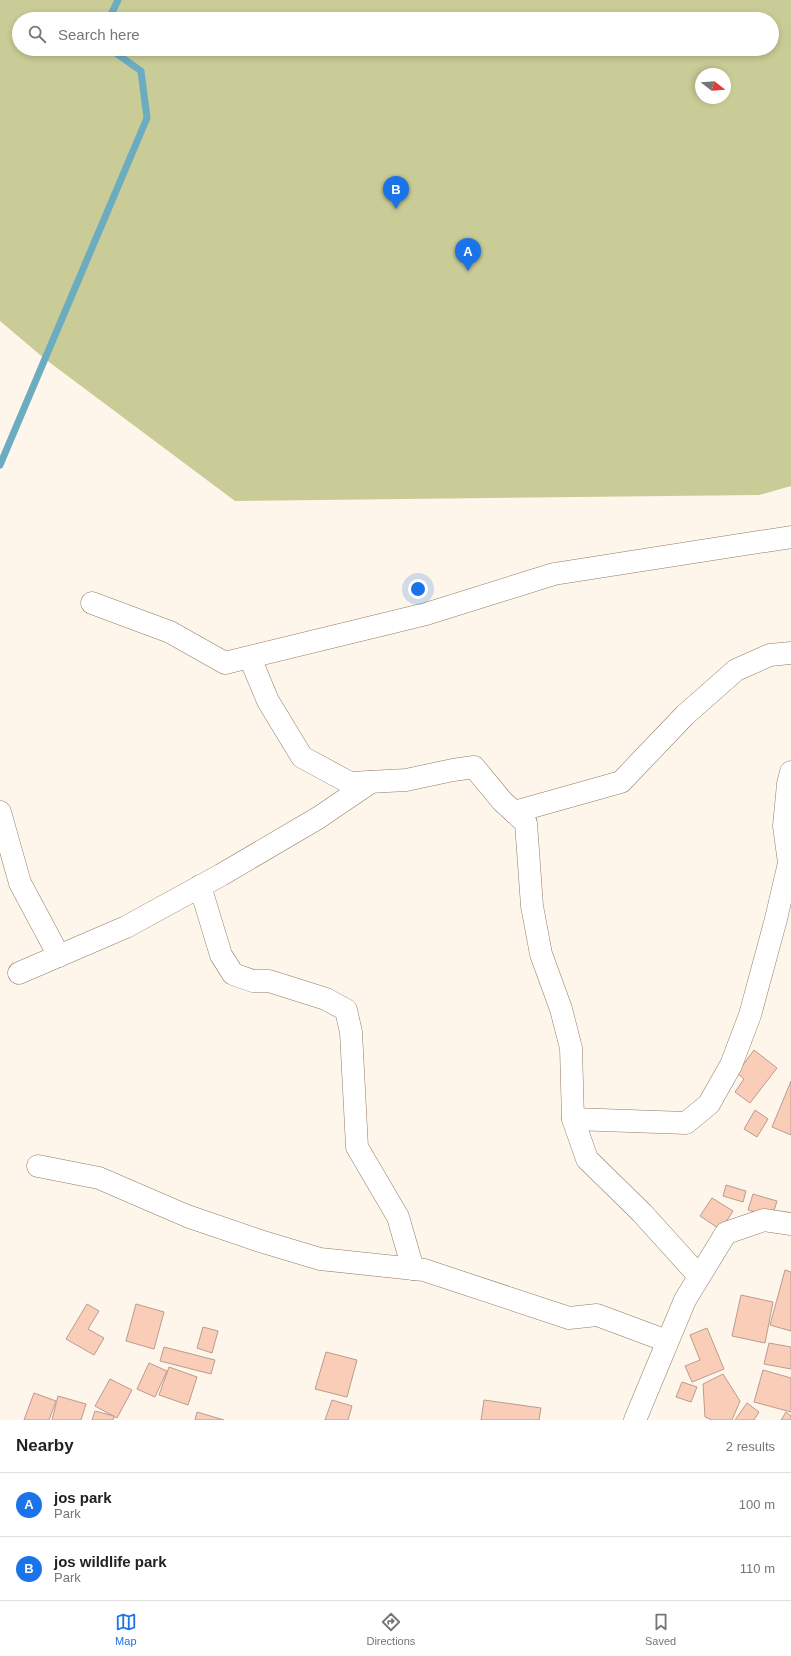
<!DOCTYPE html>
<html lang="en">
<head>
<meta charset="utf-8">
<style>
  body { margin:0; font-family:Arial,sans-serif; background:#f6f6f6; color:#222 }
  .compass { position:absolute; left:695px; top:68px; width:36px; height:36px; border-radius:50%; background:#fff; box-shadow:0 2px 6px #0003; rotate:107deg }
  .you { position:absolute; left:418px; top:589px; width:14px; height:14px; margin:-10px; border:3px solid #fff; border-radius:50%; background:#1a73e8; box-shadow:0 0 0 6px #1a73e833 }
  .badge { display:grid; place-items:center; width:26px; height:26px; border-radius:50%; background:#1a73e8; color:#fff; font-size:13px; font-weight:700 }
  .pin { position:absolute; translate:-50% -33px; filter:drop-shadow(0 1px 2px #0008) }
  .pin::after { content:''; position:absolute; top:21px; width:14px; height:12px; background:inherit; clip-path:polygon(0 0,100% 0,50% 100%) }
  .list { margin:0; padding:0; list-style:none }
  h2 { display:flex; justify-content:space-between; align-items:center; height:52px; margin:0; padding:0 16px; font-size:17px }
  h2 small { font-size:13px; font-weight:400; color:#767676 }
  .list li { display:grid; grid-template-columns:26px 1fr auto; gap:12px; align-items:center; box-sizing:border-box; height:64px; padding:0 16px; border-top:1px solid #e0e0e0 }
  .list b { display:block; font-size:15px; white-space:nowrap }
  .list p { margin:0; font-size:13px; white-space:nowrap; color:#767676 }
  .list em { font-size:13px; font-style:normal; color:#767676 }
  .icon { flex:none; width:22px; height:22px; fill:none; stroke:currentColor; stroke-width:2; stroke-linecap:round; stroke-linejoin:round }
  .map { position:relative; flex:none; width:791px; height:1420px; overflow:hidden }
  .search { position:absolute; background:#fff; box-shadow:0 2px 6px #0003; left:12px; right:12px; top:12px; height:44px; display:flex; align-items:center; gap:10px; box-sizing:border-box; padding:0 14px; border-radius:22px; color:#767676; font-size:15px }
  .sheet { height:180px; background:#fff }
  nav { display:flex; justify-content:space-around; align-items:center; box-sizing:border-box; height:56px; border-top:1px solid #e0e0e0; background:#fff; font-size:11px; color:#767676 }
  nav a { display:grid; justify-items:center; gap:2px }
  nav .on { color:#1a73e8 }
  .map>svg:first-child { display:block }
  .green { fill:#c9cc96; fill-rule:evenodd }
  .lines { fill:none; stroke-linecap:round; stroke-linejoin:round }
  .stream { stroke:#6bacc1; stroke-width:7 }
  .building { fill:#facdb8; stroke:#ba9c8e }
  .minor-casing { stroke:#907c66; stroke-width:23 }
  .minor { stroke:#fff; stroke-width:22 }
</style>
</head>
<body>
<div class="map">
<svg width="791" height="1420" viewBox="0 0 791 1420">
  <rect width="100%" height="100%" fill="#fef5eb"/>
  <path class="green" d="M0,0H791V486L759,495L235,501L45,359L0,321ZM19,19H772V49H19ZM701,74H725V98H701Z"/>
  <g class="lines">
    <g class="stream">
      <path d="M109,19L118,0"/>
      <path d="M0,465L147,118L141,71L110,49"/>
    </g>
  </g>
  <g class="building">
    <path d="M754,1050L777,1068L750,1103L735,1092L744,1079L737,1073Z"/>
    <path d="M791,1081V1135L772,1127Z"/>
    <path d="M755,1110L768,1119L757,1137L744,1129Z"/>
    <path d="M726,1185L746,1191L743,1202L723,1196Z"/>
    <path d="M753,1194L777,1201L772,1217L748,1210Z"/>
    <path d="M712,1198L733,1211L721,1230L700,1216Z"/>
    <path d="M785,1270L791,1272V1331L770,1325Z"/>
    <path d="M741,1295L773,1302L765,1343L732,1336Z"/>
    <path d="M87,1304L99,1311L88,1329L104,1338L94,1355L66,1339Z"/>
    <path d="M136,1304L164,1312L154,1349L126,1341Z"/>
    <path d="M203,1327L218,1331L212,1353L197,1348Z"/>
    <path d="M707,1328L724,1369L692,1382L685,1366L700,1360L690,1335Z"/>
    <path d="M769,1343L791,1347V1369L764,1364Z"/>
    <path d="M164,1347L215,1360L211,1374L160,1361Z"/>
    <path d="M326,1352L357,1360L347,1397L315,1389Z"/>
    <path d="M149,1363L167,1371L155,1397L137,1389Z"/>
    <path d="M169,1367L197,1377L188,1405L159,1395Z"/>
    <path d="M763,1370L791,1378V1412L754,1402Z"/>
    <path d="M723,1374L740,1401L732,1420H712L705,1417L703,1384Z"/>
    <path d="M110,1379L132,1390L117,1418L95,1406Z"/>
    <path d="M682,1382L697,1387L691,1402L676,1397Z"/>
    <path d="M34,1393L56,1401L49,1420H24Z"/>
    <path d="M58,1396L86,1404L81,1420H52Z"/>
    <path d="M332,1400L352,1406L348,1420H325Z"/>
    <path d="M484,1400L541,1408L539,1420H481Z"/>
    <path d="M747,1403L759,1412L754,1420H735Z"/>
    <path d="M95,1411L114,1416L113,1420H92Z"/>
    <path d="M197,1412L224,1420H195Z"/>
    <path d="M786,1412L791,1416V1420H781Z"/>
  </g>
  <g class="lines">
    <defs>
      <g id="minor">
        <path d="M92,603L170,632L225,663L426,614L554,574L791,537"/>
        <path d="M250,658L268,701L302,757L350,783L406,780L453,770L474,767L502,801L526,823L532,906L541,954L561,1009L571,1048L573,1119L587,1159L642,1213L699,1276"/>
        <path d="M0,812L20,883L59,956"/>
        <path d="M514,812L621,782L685,715L736,670L770,655L791,653"/>
        <path d="M789,863L784,826L788,784L791,772"/>
        <path d="M200,886L221,955L233,974L253,981H269L326,999L346,1010L351,1032L357,1147L398,1217L413,1269"/>
        <path d="M19,973L126,927L221,875L318,818L371,782"/>
        <path d="M573,1119L686,1123L709,1104L731,1065L750,1015L776,919L789,863L791,862"/>
        <path d="M38,1166L99,1178L187,1216L260,1241L320,1259L424,1270L569,1318L597,1315L667,1341"/>
        <path d="M635,1420L685,1300L726,1233L764,1220L791,1224"/>
      </g>
    </defs>
    <use href="#minor" class="minor-casing"/>
    <use href="#minor" class="minor"/>
  </g>
</svg>
<svg class="compass" viewBox="-18 -18 36 36"><path d="M0-13l5 13h-10z" fill="#e53935"/><path d="M0 13l5-13h-10z" fill="#767676"/></svg>
<div class="you"></div>
<div class="pin badge" style="left:468px;top:271px">A</div>
<div class="pin badge" style="left:396px;top:209px">B</div>
<div class="search"><svg class="icon" aria-label="search" viewBox="0 0 24 24"><circle cx="10" cy="10" r="6"/><path d="M15 15l6 6"/></svg>Search here</div>
</div>
<section class="sheet">
<h2>Nearby<small>2 results</small></h2>
<ul class="list">
<li><span class="badge">A</span><div><b>jos park</b><p>Park</p></div><em>100 m</em></li>
<li><span class="badge">B</span><div><b>jos wildlife park</b><p>Park</p></div><em>110 m</em></li>
</ul>
</section>
<nav>
<a class="on"><svg class="icon" aria-label="map" viewBox="0 0 24 24"><path d="M3 6l6-2 6 2 6-2v14l-6 2-6-2-6 2zM9 4v14M15 6v14"/></svg>Map</a>
<a><svg class="icon" aria-label="directions" viewBox="0 0 24 24"><path d="M12 3l9 9-9 9-9-9zM9 14v-3h6M13 9l2 2-2 2"/></svg>Directions</a>
<a><svg class="icon" aria-label="saved" viewBox="0 0 24 24"><path d="M7 4h10v16l-5-4-5 4z"/></svg>Saved</a>
</nav>
</body>
</html>
